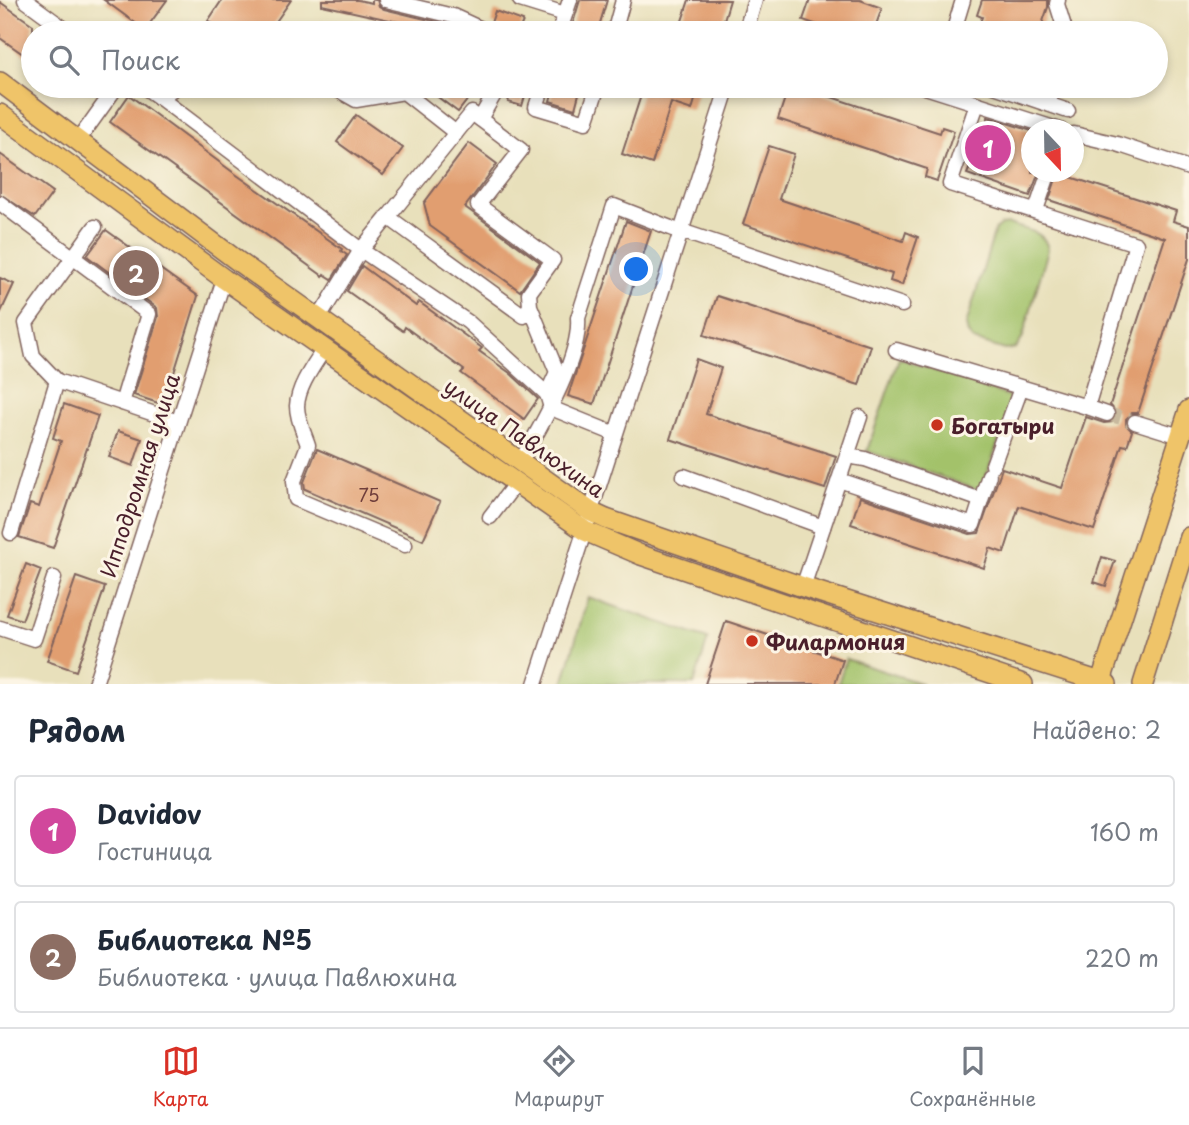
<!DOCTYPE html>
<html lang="ru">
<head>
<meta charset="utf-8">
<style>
  body { margin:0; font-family:"Playpen Sans",sans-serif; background:#f2f2f3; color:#1f2937 }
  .compass { position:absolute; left:1021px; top:119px; width:63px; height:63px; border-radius:50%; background:#fff; box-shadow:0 4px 10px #0003; rotate:158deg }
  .you { position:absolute; left:637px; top:270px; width:24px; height:24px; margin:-18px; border:5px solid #fff; border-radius:50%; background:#1a73e8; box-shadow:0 0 0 10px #1a73e833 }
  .badge { display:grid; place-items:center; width:46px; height:46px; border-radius:50%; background:#d93025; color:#fff; font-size:23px; font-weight:700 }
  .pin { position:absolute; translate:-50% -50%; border:4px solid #fff; box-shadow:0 2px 7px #0006 }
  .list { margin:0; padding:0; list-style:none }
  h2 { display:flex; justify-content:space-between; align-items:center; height:91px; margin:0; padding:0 28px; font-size:30px }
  h2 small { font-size:23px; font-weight:400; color:#747a83 }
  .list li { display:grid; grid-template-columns:46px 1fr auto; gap:21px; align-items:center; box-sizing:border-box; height:112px; margin:0 14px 14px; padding:0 14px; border:2px solid #e0e1e3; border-radius:7px }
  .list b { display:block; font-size:26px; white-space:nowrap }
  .list p { margin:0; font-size:23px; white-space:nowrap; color:#747a83 }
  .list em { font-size:23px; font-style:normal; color:#747a83 }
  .icon { flex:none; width:38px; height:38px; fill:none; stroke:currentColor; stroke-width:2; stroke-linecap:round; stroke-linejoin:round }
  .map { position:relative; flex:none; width:1189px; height:684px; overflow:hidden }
  .search { position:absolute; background:#fff; box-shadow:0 4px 10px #0003; left:21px; right:21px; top:21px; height:77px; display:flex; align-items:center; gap:18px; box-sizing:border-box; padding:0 24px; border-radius:38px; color:#747a83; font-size:26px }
  .sheet { height:343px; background:#fff }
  nav { display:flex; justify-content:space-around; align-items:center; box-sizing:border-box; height:98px; border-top:2px solid #e0e1e3; background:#fff; font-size:19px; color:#747a83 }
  nav a { display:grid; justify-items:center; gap:4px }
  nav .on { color:#d93025 }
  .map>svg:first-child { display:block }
  .green { fill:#a3c26a; stroke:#76704a; stroke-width:2 }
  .building { fill:#e19e70 }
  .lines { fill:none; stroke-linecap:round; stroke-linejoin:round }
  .minor-tunnel { stroke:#c8b99e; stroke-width:14; stroke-dasharray:14 7; stroke-linecap:butt }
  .minor-casing { stroke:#81635d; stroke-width:17 }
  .major-casing { stroke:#81635d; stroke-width:22 }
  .minor { stroke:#fff; stroke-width:14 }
  .major { stroke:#efc469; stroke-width:19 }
  .poi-dot { fill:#c8321e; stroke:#fcf5e5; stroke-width:2.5 }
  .labels { text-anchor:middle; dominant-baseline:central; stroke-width:6; stroke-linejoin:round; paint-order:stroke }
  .number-label { font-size:18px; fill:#703f3c }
  .poi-label { font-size:21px; font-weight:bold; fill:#4a1f2b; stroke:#fcf5e5; text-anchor:start }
  .street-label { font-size:21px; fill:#4a1f2b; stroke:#fcf5e5 }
</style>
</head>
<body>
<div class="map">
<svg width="1189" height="684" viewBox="0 0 1189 684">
  <rect width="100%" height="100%" fill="#fcf5e5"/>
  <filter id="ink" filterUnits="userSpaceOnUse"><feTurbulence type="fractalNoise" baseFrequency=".0143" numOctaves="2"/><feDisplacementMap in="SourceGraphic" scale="14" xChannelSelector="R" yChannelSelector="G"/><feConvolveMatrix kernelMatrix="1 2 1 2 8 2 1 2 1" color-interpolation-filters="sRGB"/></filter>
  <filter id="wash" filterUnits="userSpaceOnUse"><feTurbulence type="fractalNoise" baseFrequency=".00686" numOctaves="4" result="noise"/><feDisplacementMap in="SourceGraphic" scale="28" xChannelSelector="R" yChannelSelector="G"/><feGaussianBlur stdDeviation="1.57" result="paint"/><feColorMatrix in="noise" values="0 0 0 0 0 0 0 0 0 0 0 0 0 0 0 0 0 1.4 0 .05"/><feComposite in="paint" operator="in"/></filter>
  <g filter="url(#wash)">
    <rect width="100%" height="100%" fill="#e8e0bb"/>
    <g class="green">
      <path d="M1009,224C1025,231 1045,229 1048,250L1022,339L1016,348L1005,350L973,340L968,334L966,325L995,230L1001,225Z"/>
      <path d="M899,358L1014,398L981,491L867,451Z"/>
      <path d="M588,597L708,639L694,684H563Z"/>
      <path d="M846,659L923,684H838Z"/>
    </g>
    <g id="blocks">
      <g class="building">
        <path d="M104,0H167L145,30Z"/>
        <path d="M222,0H291L268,33H252L242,26L237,33H205L212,24L208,21Z"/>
        <path d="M322,0H358L372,3V0H377L379,6L384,9L450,25L467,33H448L322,5Z"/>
        <path d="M580,0H607L597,33H570Z"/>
        <path d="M689,0H730L720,33H678Z"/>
        <path d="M810,0H860L882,8L873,33H841L803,20Z"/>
        <path d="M982,0H1048V7L1039,33H976L982,17L977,15Z"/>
        <path d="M0,2L33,25V61L0,38Z"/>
        <path d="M495,11L523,21L518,33H512L491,23Z"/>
        <path d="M423,86H478L458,112Z"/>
        <path d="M513,86H528L522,106L508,102Z"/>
        <path d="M554,86H581L575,109L550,101Z"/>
        <path d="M644,86H699L692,110L671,103L652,164L622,154Z"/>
        <path d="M789,86H798L940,133L942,127L954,131L937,181L925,177L927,169L778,119Z"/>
        <path d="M129,95L234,173L342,249L341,251L347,255L332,279L324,274L323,276L110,122Z"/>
        <path d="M356,115L403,148L383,175L337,142Z"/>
        <path d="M988,117L1032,131V172H1039L1030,196L967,174L980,144Z"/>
        <path d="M469,143L497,164L465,207L540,262L520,291L430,226L424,203Z"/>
        <path d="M769,146L794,154L779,199L903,241L906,232L918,237L902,285L890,281L892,274L743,224Z"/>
        <path d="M0,154L53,192L35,217L0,194Z"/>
        <path d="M1058,173L1176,211L1173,221L1189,226V259L1138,413H1132L1126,419V425L1132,431L1127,446L1122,445L1094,530L1019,506L1004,553L990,548L984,568L851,524L860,497L970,534L979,533L1002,468L1062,488L1086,417L1104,423L1113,422L1116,418V412L1110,405L1165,238L1049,200Z"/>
        <path d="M626,221L651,231L594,404L568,396Z"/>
        <path d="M106,230L198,296L164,405L134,395L158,317L157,308L87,256Z"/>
        <path d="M362,266L416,306L419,302L482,348L479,351L510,373L538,399L524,419L461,373L464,370L405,327L403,331L347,291Z"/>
        <path d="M0,278L14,284L0,314Z"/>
        <path d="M717,296L871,346L859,385L704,335Z"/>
        <path d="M696,359L721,368L706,414L836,456L825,489L670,439Z"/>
        <path d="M64,404L98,416L53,548L19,537L30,504L39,507L61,441L53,438Z"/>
        <path d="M118,431L142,439L133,466L109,457Z"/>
        <path d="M317,449L440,502L423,540L305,489L304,482Z"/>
        <path d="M1102,557L1115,561L1106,586L1094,582Z"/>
        <path d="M26,564L41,570L22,620L7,615Z"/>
        <path d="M76,577L105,587L76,671L47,661Z"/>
        <path d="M726,621L843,660L835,684H705Z"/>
      </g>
    </g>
  </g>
  <g filter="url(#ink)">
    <use href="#blocks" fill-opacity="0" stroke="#81635d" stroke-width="2"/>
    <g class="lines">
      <path class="minor-tunnel" d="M1107,414L1135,422"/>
      <defs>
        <g id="minor">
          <path d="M25,0L70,33"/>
          <path d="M386,0L453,16L490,33"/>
          <path d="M520,0L565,14"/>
          <path d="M1058,0L1057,4L1066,33"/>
          <path d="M746,28L762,33"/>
          <path d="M559,33L570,0"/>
          <path d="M614,33L623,0"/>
          <path d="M745,33L755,0"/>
          <path d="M953,33L963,0"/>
          <path d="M143,86L160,98"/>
          <path d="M177,86L160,98L361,250L468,322L547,394"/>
          <path d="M331,86L356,100L404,92L456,133"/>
          <path d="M543,86L536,107L586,122L598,86"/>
          <path d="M922,86L1060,130"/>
          <path d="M994,86L1068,111"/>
          <path d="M1048,104L1054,86"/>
          <path d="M480,119L499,86"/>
          <path d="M1074,134L1117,144L1189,168"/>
          <path d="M77,142L117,86"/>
          <path d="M0,203L149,314L122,403L178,422"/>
          <path d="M1036,210L1049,172"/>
          <path d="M95,227L26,323L33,356L57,381L122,403"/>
          <path d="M681,231L902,305"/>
          <path d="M530,306L529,293L553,260L478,205L521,150L472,113L388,217L524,316L530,306L557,372L547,394L551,408L615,434"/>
          <path d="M319,318L361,250L388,217"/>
          <path d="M324,349C314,365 298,386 297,406C297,419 304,433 308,445L294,481L296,499L405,545"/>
          <path d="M896,350L1087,407L1136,244L950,184L977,104"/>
          <path d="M1087,407L1107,414"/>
          <path d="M1135,422L1180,436"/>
          <path d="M847,456L865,459L981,500L989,475"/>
          <path d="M520,462C541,427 581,357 578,318L614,206L681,232"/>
          <path d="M993,465L1021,388"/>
          <path d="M684,476L823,527"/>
          <path d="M839,480L973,525L981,500"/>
          <path d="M490,517L516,483"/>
          <path d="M11,533L57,381"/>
          <path d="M803,587L860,417"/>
          <path d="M0,628L34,639L54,578"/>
          <path d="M95,684L224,279"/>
          <path d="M535,684L728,86"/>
        </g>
        <g id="major">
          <path d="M0,82L239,262L591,512L606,519L803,587L1107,684"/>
          <path d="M0,114L224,279L585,531L641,555L1023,684"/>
          <path d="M1100,684L1189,410"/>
          <path d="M1143,684L1189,537"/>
        </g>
      </defs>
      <use href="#minor" class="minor-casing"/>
      <use href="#major" class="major-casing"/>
      <use href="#minor" class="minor"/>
      <use href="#major" class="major"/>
    </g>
  </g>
  <g class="poi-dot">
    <circle cx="937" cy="425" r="7"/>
    <circle cx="752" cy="641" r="7"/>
  </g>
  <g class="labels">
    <g class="number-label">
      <text x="369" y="494">75</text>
    </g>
    <g class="poi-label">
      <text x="951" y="425">Богатыри</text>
      <text x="766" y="641">Филармония</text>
    </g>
    <g class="street-label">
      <text transform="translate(525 437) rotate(35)">улица Павлюхина</text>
      <text transform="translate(139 475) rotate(-72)">Ипподромная улица</text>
    </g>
  </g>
</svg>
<svg class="compass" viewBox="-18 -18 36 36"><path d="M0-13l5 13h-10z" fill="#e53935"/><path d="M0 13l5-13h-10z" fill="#747a83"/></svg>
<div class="you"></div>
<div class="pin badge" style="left:988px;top:148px;background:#d1479c">1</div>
<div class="pin badge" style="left:136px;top:273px;background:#8d6e63">2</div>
<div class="search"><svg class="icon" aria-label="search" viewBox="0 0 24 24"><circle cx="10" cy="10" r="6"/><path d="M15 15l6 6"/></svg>Поиск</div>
</div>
<section class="sheet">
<h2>Рядом<small>Найдено: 2</small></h2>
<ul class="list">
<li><span class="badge" style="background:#d1479c">1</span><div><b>Davidov</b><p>Гостиница</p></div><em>160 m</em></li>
<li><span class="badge" style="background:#8d6e63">2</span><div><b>Библиотека №5</b><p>Библиотека · улица Павлюхина</p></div><em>220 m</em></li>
</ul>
</section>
<nav>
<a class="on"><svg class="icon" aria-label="map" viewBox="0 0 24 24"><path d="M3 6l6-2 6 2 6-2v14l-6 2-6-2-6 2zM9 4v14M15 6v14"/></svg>Карта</a>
<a><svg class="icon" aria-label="directions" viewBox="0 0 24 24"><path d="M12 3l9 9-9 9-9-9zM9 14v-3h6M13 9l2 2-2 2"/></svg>Маршрут</a>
<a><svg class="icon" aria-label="saved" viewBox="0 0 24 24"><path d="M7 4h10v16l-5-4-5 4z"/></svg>Сохранённые</a>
</nav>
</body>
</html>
